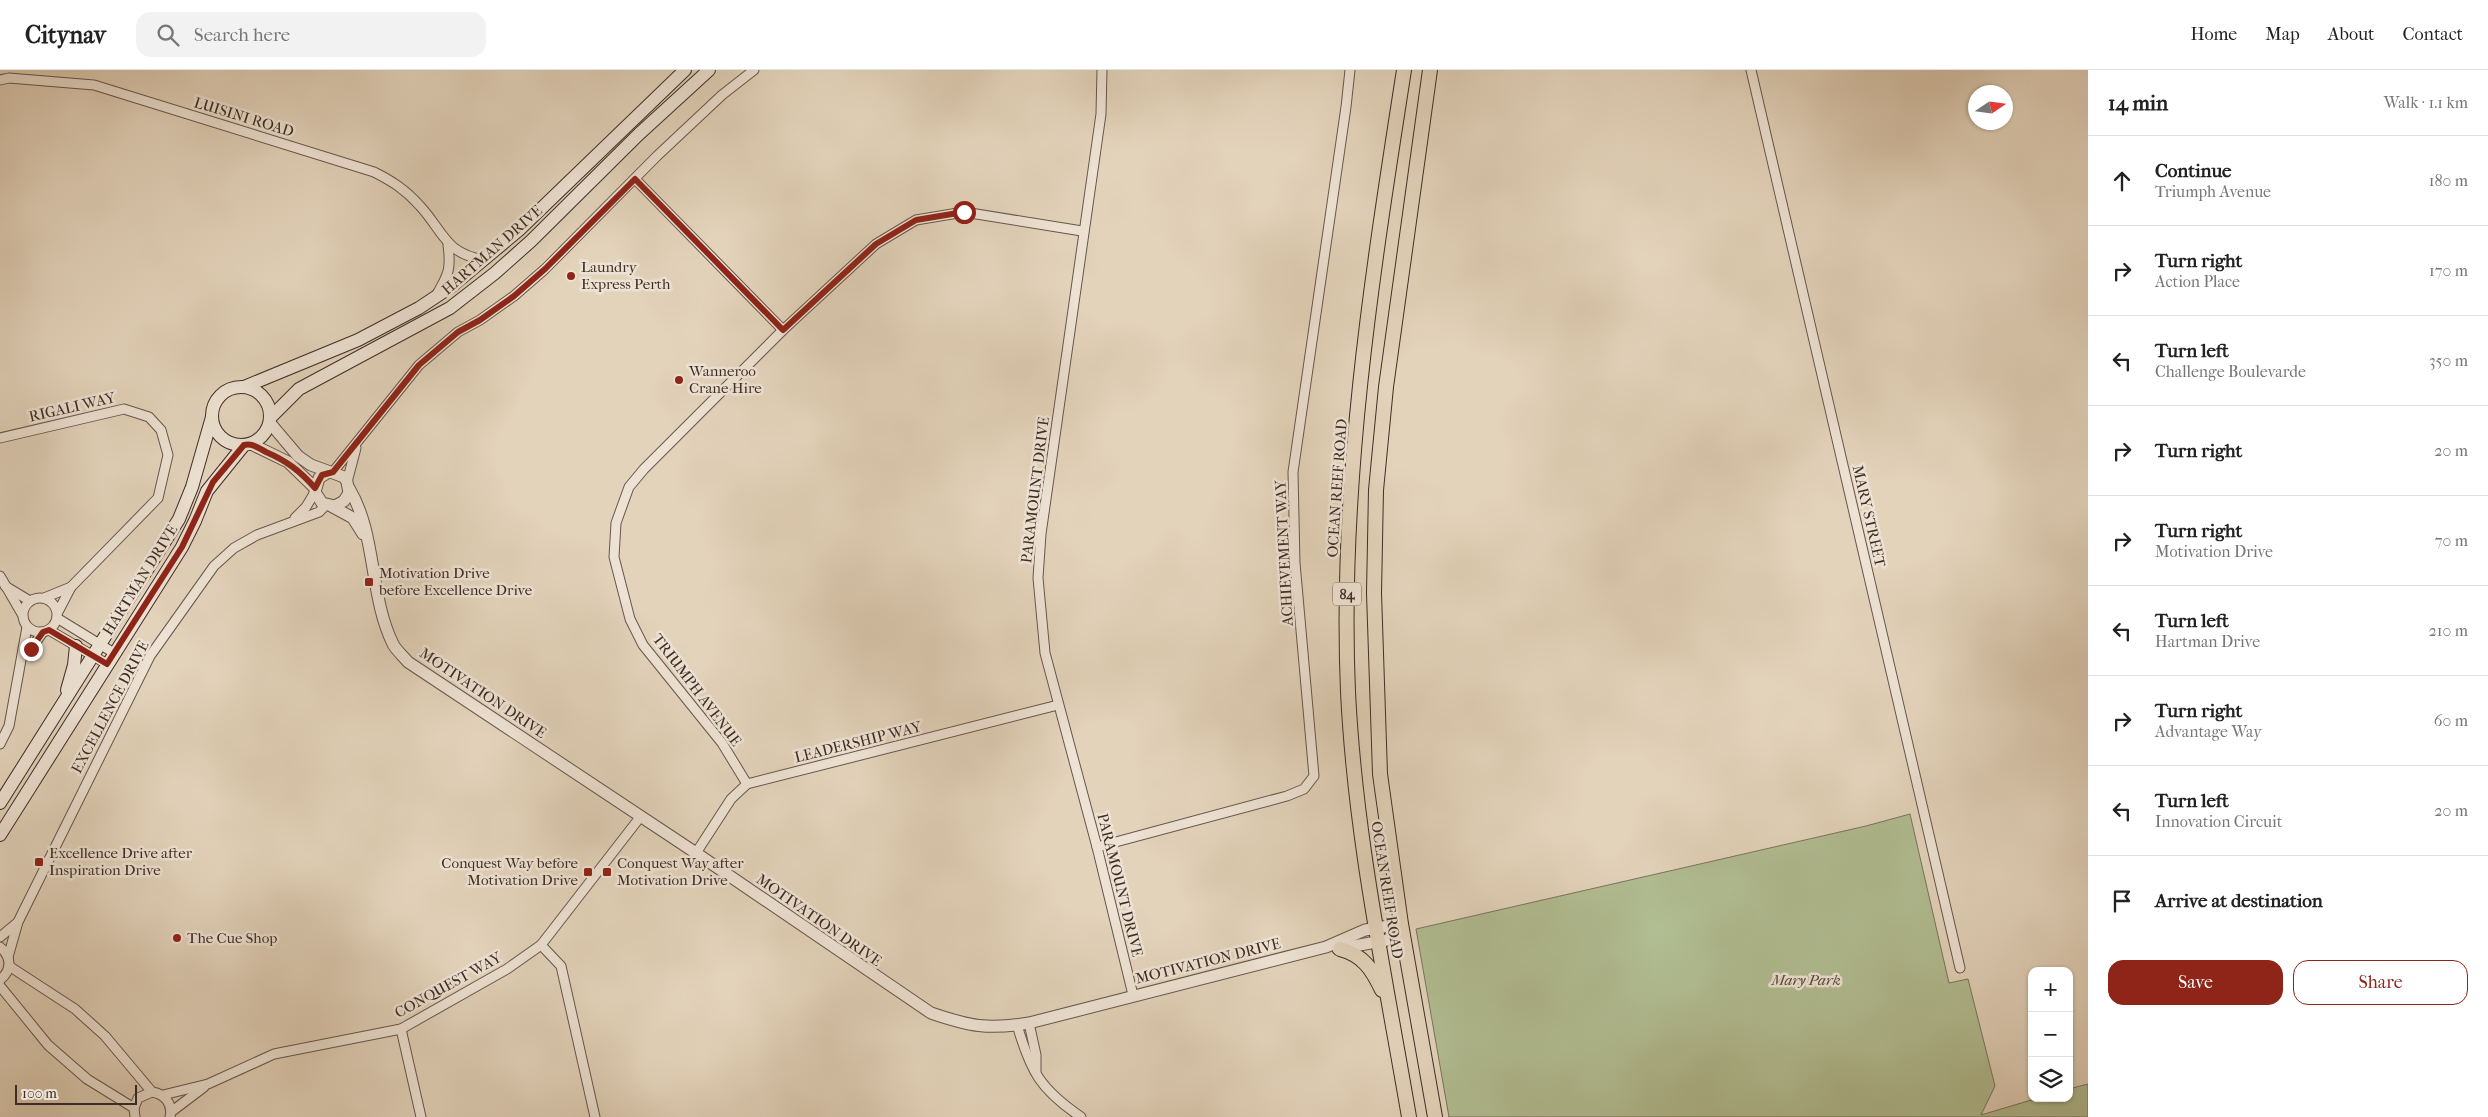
<!DOCTYPE html>
<html lang="en">
<head>
<meta charset="utf-8">
<style>
  body { margin:0; font-family:"IM FELL French Canon",serif; background:#f2f2f2; color:#222 }
  .controls { position:absolute; right:15px; bottom:15px; display:grid; overflow:hidden; border-radius:10px; box-shadow:0 1px 4px #0004 }
  .controls button { width:45px; height:45px; display:grid; place-items:center; padding:0; border:0; border-bottom:1px solid #e0e0e0; background:#fff; color:#222; font:25px sans-serif }
  .compass { position:absolute; left:1968px; top:15px; width:45px; height:45px; border-radius:50%; background:#fff; box-shadow:0 1px 4px #0004; rotate:77deg }
  .scale { position:absolute; left:15px; bottom:12px; width:122px; box-sizing:border-box; padding-left:5px; border:2px solid #3e2d26; border-top:0; font-size:14px; line-height:18px; white-space:nowrap; color:#3e2d26; -webkit-text-stroke:4px #ede2d3; paint-order:stroke }
  .stop { position:absolute; width:15px; height:15px; margin:-11px; border:4px solid #8f2418; border-radius:50%; background:#fff }
  .stop.end { background:#8f2418; border-color:#fff; box-shadow:0 1px 5px #0008 }
  .list { margin:0; padding:0; list-style:none }
  h2 { display:flex; justify-content:space-between; align-items:center; height:65px; margin:0; padding:0 20px; font-size:21px }
  h2 small { font-size:16px; font-weight:400; color:#767676 }
  .list li { display:grid; grid-template-columns:32px 1fr auto; gap:15px; align-items:center; box-sizing:border-box; height:90px; padding:0 20px; border-top:1px solid #e0e0e0 }
  .list b { display:block; font-size:19px; white-space:nowrap }
  .list p { margin:0; font-size:16px; white-space:nowrap; color:#767676 }
  .list em { font-size:16px; font-style:normal; color:#767676 }
  .actions { display:flex; gap:10px; padding:15px 20px }
  .actions a { flex:1; padding:11px 0; border:1px solid #8f2418; border-radius:15px; text-align:center; font-size:18px; color:#8f2418 }
  .actions .main { background:#8f2418; color:#fff }
  .icon { flex:none; width:28px; height:28px; fill:none; stroke:currentColor; stroke-width:2; stroke-linecap:round; stroke-linejoin:round }
  .map { position:relative; flex:none; width:2088px; height:1047px; overflow:hidden }
  header { display:flex; align-items:center; gap:30px; box-sizing:border-box; height:70px; padding:0 25px; background:#fff; border-bottom:1px solid #e0e0e0 }
  header strong { font-size:24px }
  nav { display:flex; gap:28px; margin-inline-start:auto; font-size:18px }
  .search { width:350px; height:45px; background:#f2f2f2; display:flex; align-items:center; gap:12px; box-sizing:border-box; padding:0 18px; border-radius:15px; color:#767676; font-size:19px }
  main { display:flex }
  aside { flex:1; background:#fff }
  .map>svg:first-child { display:block }
  .green { fill:#b1bd92; stroke:#78755c }
  .lines { fill:none; stroke-linecap:round; stroke-linejoin:round }
  .minor-casing { stroke:#67564b; stroke-width:11 }
  .tertiary-casing { stroke:#67564b; stroke-width:13 }
  .secondary-casing { stroke:#3e2d26; stroke-width:14 }
  .primary-casing { stroke:#3e2d26; stroke-width:16 }
  .minor { stroke:#ede2d3; stroke-width:9 }
  .tertiary { stroke:#ede2d3; stroke-width:11 }
  .secondary { stroke:#ede2d3; stroke-width:12 }
  .primary { stroke:#e3d3bb; stroke-width:14 }
  .route { stroke:#8f2418; stroke-width:6 }
  .poi-dot { fill:#8f2418; stroke:#ede2d3; stroke-width:2 }
  .labels { text-anchor:middle; dominant-baseline:central; stroke-width:5; stroke-linejoin:round; paint-order:stroke }
  .shield { fill:#ede2d3; stroke:#72635a; stroke-width:1 }
  .shield-label { font-size:14px; font-weight:bold; fill:#3e2d26 }
  .street-label { font-size:15px; fill:#3e2d26; stroke:#ede2d3 }
  .poi-label { font-size:15px; fill:#3e2d26; stroke:#ede2d3; text-anchor:start }
  .park-label { font-size:15px; font-style:italic; fill:#554a3c; stroke:#ede2d3 }
</style>
</head>
<body>
<header>
<strong>Citynav</strong>
<div class="search"><svg class="icon" aria-label="search" viewBox="0 0 24 24"><circle cx="10" cy="10" r="6"/><path d="M15 15l6 6"/></svg>Search here</div>
<nav><a>Home</a><a>Map</a><a>About</a><a>Contact</a></nav>
</header>
<main>
<div class="map">
<svg width="2088" height="1047" viewBox="0 0 2088 1047">
  <rect width="100%" height="100%" fill="#e3d3bb"/>
  <filter id="stains"><feTurbulence type="fractalNoise" baseFrequency=".004" numOctaves="4"/><feColorMatrix values="0 0 0 0 .2 0 0 0 0 .09 0 0 0 0 .02 0 0 0 .5 -.17"/></filter>
  <radialGradient id="worn" r=".72"><stop offset=".6" stop-color="#630" stop-opacity="0"/><stop offset="1" stop-color="#630" stop-opacity=".3"/></radialGradient>
  <path class="green" d="M1910,744L1949,913L1968,909L1995,1016L1981,1045L2038,1028H2069V1019L2088,1014V1047H1449L1416,859L1866,756Z"/>
  <g class="lines">
    <defs>
      <g id="minor">
        <path d="M1102,0L1101,44L1041,464L1038,508L1045,583L1097,777L1133,925"/>
        <path d="M1751,0L1960,898"/>
        <path d="M0,10L9,8L94,15L374,102C392,111 406,120 420,136C444,162 445,184 485,190"/>
        <path d="M635,109L783,260"/>
        <path d="M437,224C449,204 451,198 448,175"/>
        <path d="M0,368L124,339L149,347L161,360L168,385L158,428L71,517L58,542"/>
        <path d="M333,402L419,295L458,262L480,250L514,226L545,199L657,86L722,25L754,0"/>
        <path d="M347,412L356,378"/>
        <path d="M295,448L306,437L315,422"/>
        <path d="M0,506L22,544"/>
        <path d="M5,516L30,531"/>
        <circle cx="40" cy="545" r="17"/>
        <path d="M44,528L71,517"/>
        <path d="M57,548L114,583"/>
        <path d="M49,560L107,594"/>
        <path d="M24,583L31,579L43,562"/>
        <path d="M0,674L9,656L27,557"/>
        <path d="M747,714L722,673L643,575L630,549L614,487L616,453L629,417L644,399L783,260L876,174L916,150L964,142L1082,161"/>
        <path d="M1097,777L1287,726L1304,719L1314,706L1295,493L1293,402L1346,37L1350,0"/>
        <path d="M696,783L731,729L747,714L1058,635"/>
        <path d="M0,867L17,853"/>
        <path d="M541,875L561,896L595,1047"/>
        <path d="M0,877C12,887 12,900 0,910"/>
        <path d="M8,887L18,852L150,586L214,496L234,478L257,465L319,442L326,435"/>
        <path d="M9,896L75,939L105,966L152,1022"/>
        <path d="M0,916L48,975L87,1009L134,1038"/>
        <path d="M1029,953L1036,985V1002"/>
        <path d="M1017,955C1031,1002 1040,1019 1081,1047"/>
        <path d="M401,959L421,1047"/>
        <path d="M163,1025L208,1014L274,984L401,959L507,899L541,875L641,746"/>
        <path d="M171,1042L204,1017"/>
        <path d="M135,1047L134,1038L138,1028L152,1022C165,1024 173,1034 170,1047"/>
      </g>
      <g id="tertiary">
        <path d="M270,353L298,386L311,395L344,407L347,412L349,423L344,431L335,436L322,433L315,422L319,408L327,403"/>
        <path d="M251,374L288,392L315,418"/>
        <path d="M349,418C377,465 369,525 393,574C396,580 403,586 408,592L696,783L931,943C969,956 988,960 1029,953L1326,877L1365,860L1401,854"/>
        <path d="M331,436L353,448L363,464"/>
        <path d="M1338,879L1403,867"/>
      </g>
      <g id="secondary">
        <circle cx="241" cy="346" r="29"/>
        <path d="M244,317L358,270L419,238L452,216L519,160L685,0"/>
        <path d="M271,347L299,319L450,238L495,203L531,171L639,64L709,0"/>
        <path d="M67,620L74,595L76,576"/>
        <path d="M0,733L179,449L192,417L212,347"/>
        <path d="M0,765L182,477L195,451L207,421L244,375"/>
      </g>
      <g id="primary">
        <path d="M1404,0C1372,205 1339,414 1348,622C1355,766 1385,906 1409,1047"/>
        <path d="M1430,0L1386,317L1376,420L1374,523L1380,704L1401,854L1435,1047"/>
        <path d="M1340,879C1363,885 1372,899 1382,920"/>
      </g>
    </defs>
    <use href="#minor" class="minor-casing"/>
    <use href="#tertiary" class="tertiary-casing"/>
    <use href="#secondary" class="secondary-casing"/>
    <use href="#primary" class="primary-casing"/>
    <use href="#minor" class="minor"/>
    <use href="#tertiary" class="tertiary"/>
    <use href="#secondary" class="secondary"/>
    <use href="#primary" class="primary"/>
  </g>
  <g class="lines">
    <path class="route" d="M31,579L43,562L49,560L107,594L182,477L213,412L244,375C253,373 258,378 266,382C287,391 300,401 315,418L322,405L333,402L419,295L458,262L480,250L514,226L545,199L635,109L783,260L876,174L916,150L964,142"/>
  </g>
  <g class="poi-dot">
    <circle cx="571" cy="206" r="5"/>
    <circle cx="679" cy="310" r="5"/>
    <rect x="364" y="507" width="10" height="10" rx="2.5"/>
    <rect x="34" y="787" width="10" height="10" rx="2.5"/>
    <rect x="583" y="797" width="10" height="10" rx="2.5"/>
    <rect x="602" y="797" width="10" height="10" rx="2.5"/>
    <circle cx="177" cy="868" r="5"/>
  </g>
  <g class="labels">
    <rect class="shield" x="1333" y="512.5" width="28" height="23" rx="4"/>
    <g class="shield-label">
      <text x="1347" y="524">84</text>
    </g>
    <g class="street-label">
      <text transform="translate(244 47) rotate(17)">LUISINI ROAD</text>
      <text transform="translate(492 180) rotate(-41)">HARTMAN DRIVE</text>
      <text transform="translate(72 337) rotate(-13)">RIGALI WAY</text>
      <text transform="translate(1337 418) rotate(-86)">OCEAN REEF ROAD</text>
      <text transform="translate(1035 420) rotate(-83)">PARAMOUNT DRIVE</text>
      <text transform="translate(1869 446) rotate(77)">MARY STREET</text>
      <text transform="translate(1284 483) rotate(-93)">ACHIEVEMENT WAY</text>
      <text transform="translate(140 510) rotate(-58)">HARTMAN DRIVE</text>
      <text transform="translate(697 620) rotate(53)">TRIUMPH AVENUE</text>
      <text transform="translate(483 623) rotate(34)">MOTIVATION DRIVE</text>
      <text transform="translate(110 637) rotate(-62)">EXCELLENCE DRIVE</text>
      <text transform="translate(858 672) rotate(-14)">LEADERSHIP WAY</text>
      <text transform="translate(1120 815) rotate(76)">PARAMOUNT DRIVE</text>
      <text transform="translate(1387 820) rotate(81)">OCEAN REEF ROAD</text>
      <text transform="translate(819 850) rotate(35)">MOTIVATION DRIVE</text>
      <text transform="translate(1208 891) rotate(-14)">MOTIVATION DRIVE</text>
      <text transform="translate(448 915) rotate(-29)">CONQUEST WAY</text>
    </g>
    <g class="poi-label">
      <text x="581" y="197">Laundry<tspan x="581" dy="17">Express Perth</tspan></text>
      <text x="689" y="301">Wanneroo<tspan x="689" dy="17">Crane Hire</tspan></text>
      <text x="379" y="503">Motivation Drive<tspan x="379" dy="17">before Excellence Drive</tspan></text>
      <text x="49" y="783">Excellence Drive after<tspan x="49" dy="17">Inspiration Drive</tspan></text>
      <text x="578" y="793" text-anchor="end">Conquest Way before<tspan x="578" dy="17">Motivation Drive</tspan></text>
      <text x="617" y="793">Conquest Way after<tspan x="617" dy="17">Motivation Drive</tspan></text>
      <text x="187" y="868">The Cue Shop</text>
    </g>
    <g class="park-label">
      <text x="1806" y="910">Mary Park</text>
    </g>
  </g>
  <rect width="100%" height="100%" filter="url(#stains)"/>
  <rect width="100%" height="100%" fill="url(#worn)"/>
</svg>
<div class="controls">
<button>+</button>
<button>−</button>
<button><svg class="icon" aria-label="layers" viewBox="0 0 24 24"><path d="M12 4l9 5-9 5-9-5zM3 14l9 5 9-5"/></svg></button>
</div>
<svg class="compass" viewBox="-18 -18 36 36"><path d="M0-13l5 13h-10z" fill="#e53935"/><path d="M0 13l5-13h-10z" fill="#767676"/></svg>
<div class="scale">100 m</div>
<div class="stop" style="left:964px;top:142px"></div>
<div class="stop end" style="left:31px;top:579px"></div>
</div>
<aside>
<h2>14 min<small>Walk · 1.1 km</small></h2>
<ul class="list">
<li><svg class="icon" aria-label="ahead" viewBox="0 0 24 24"><path d="M12 20V5M6 11l6-6 6 6"/></svg><div><b>Continue</b><p>Triumph Avenue</p></div><em>180 m</em></li>
<li><svg class="icon" aria-label="right" viewBox="0 0 24 24"><path d="M7 20v-9h11M14 6l5 5-5 5"/></svg><div><b>Turn right</b><p>Action Place</p></div><em>170 m</em></li>
<li><svg class="icon" aria-label="left" viewBox="0 0 24 24"><path d="M17 20v-9H6M10 6l-5 5 5 5"/></svg><div><b>Turn left</b><p>Challenge Boulevarde</p></div><em>350 m</em></li>
<li><svg class="icon" aria-label="right" viewBox="0 0 24 24"><path d="M7 20v-9h11M14 6l5 5-5 5"/></svg><div><b>Turn right</b></div><em>20 m</em></li>
<li><svg class="icon" aria-label="right" viewBox="0 0 24 24"><path d="M7 20v-9h11M14 6l5 5-5 5"/></svg><div><b>Turn right</b><p>Motivation Drive</p></div><em>70 m</em></li>
<li><svg class="icon" aria-label="left" viewBox="0 0 24 24"><path d="M17 20v-9H6M10 6l-5 5 5 5"/></svg><div><b>Turn left</b><p>Hartman Drive</p></div><em>210 m</em></li>
<li><svg class="icon" aria-label="right" viewBox="0 0 24 24"><path d="M7 20v-9h11M14 6l5 5-5 5"/></svg><div><b>Turn right</b><p>Advantage Way</p></div><em>60 m</em></li>
<li><svg class="icon" aria-label="left" viewBox="0 0 24 24"><path d="M17 20v-9H6M10 6l-5 5 5 5"/></svg><div><b>Turn left</b><p>Innovation Circuit</p></div><em>20 m</em></li>
<li><svg class="icon" aria-label="arrive" viewBox="0 0 24 24"><path d="M6 21V4h12l-3 4 3 4H6"/></svg><div><b>Arrive at destination</b></div></li>
</ul>
<div class="actions"><a class="main">Save</a><a>Share</a></div>
</aside>
</main>
</body>
</html>
